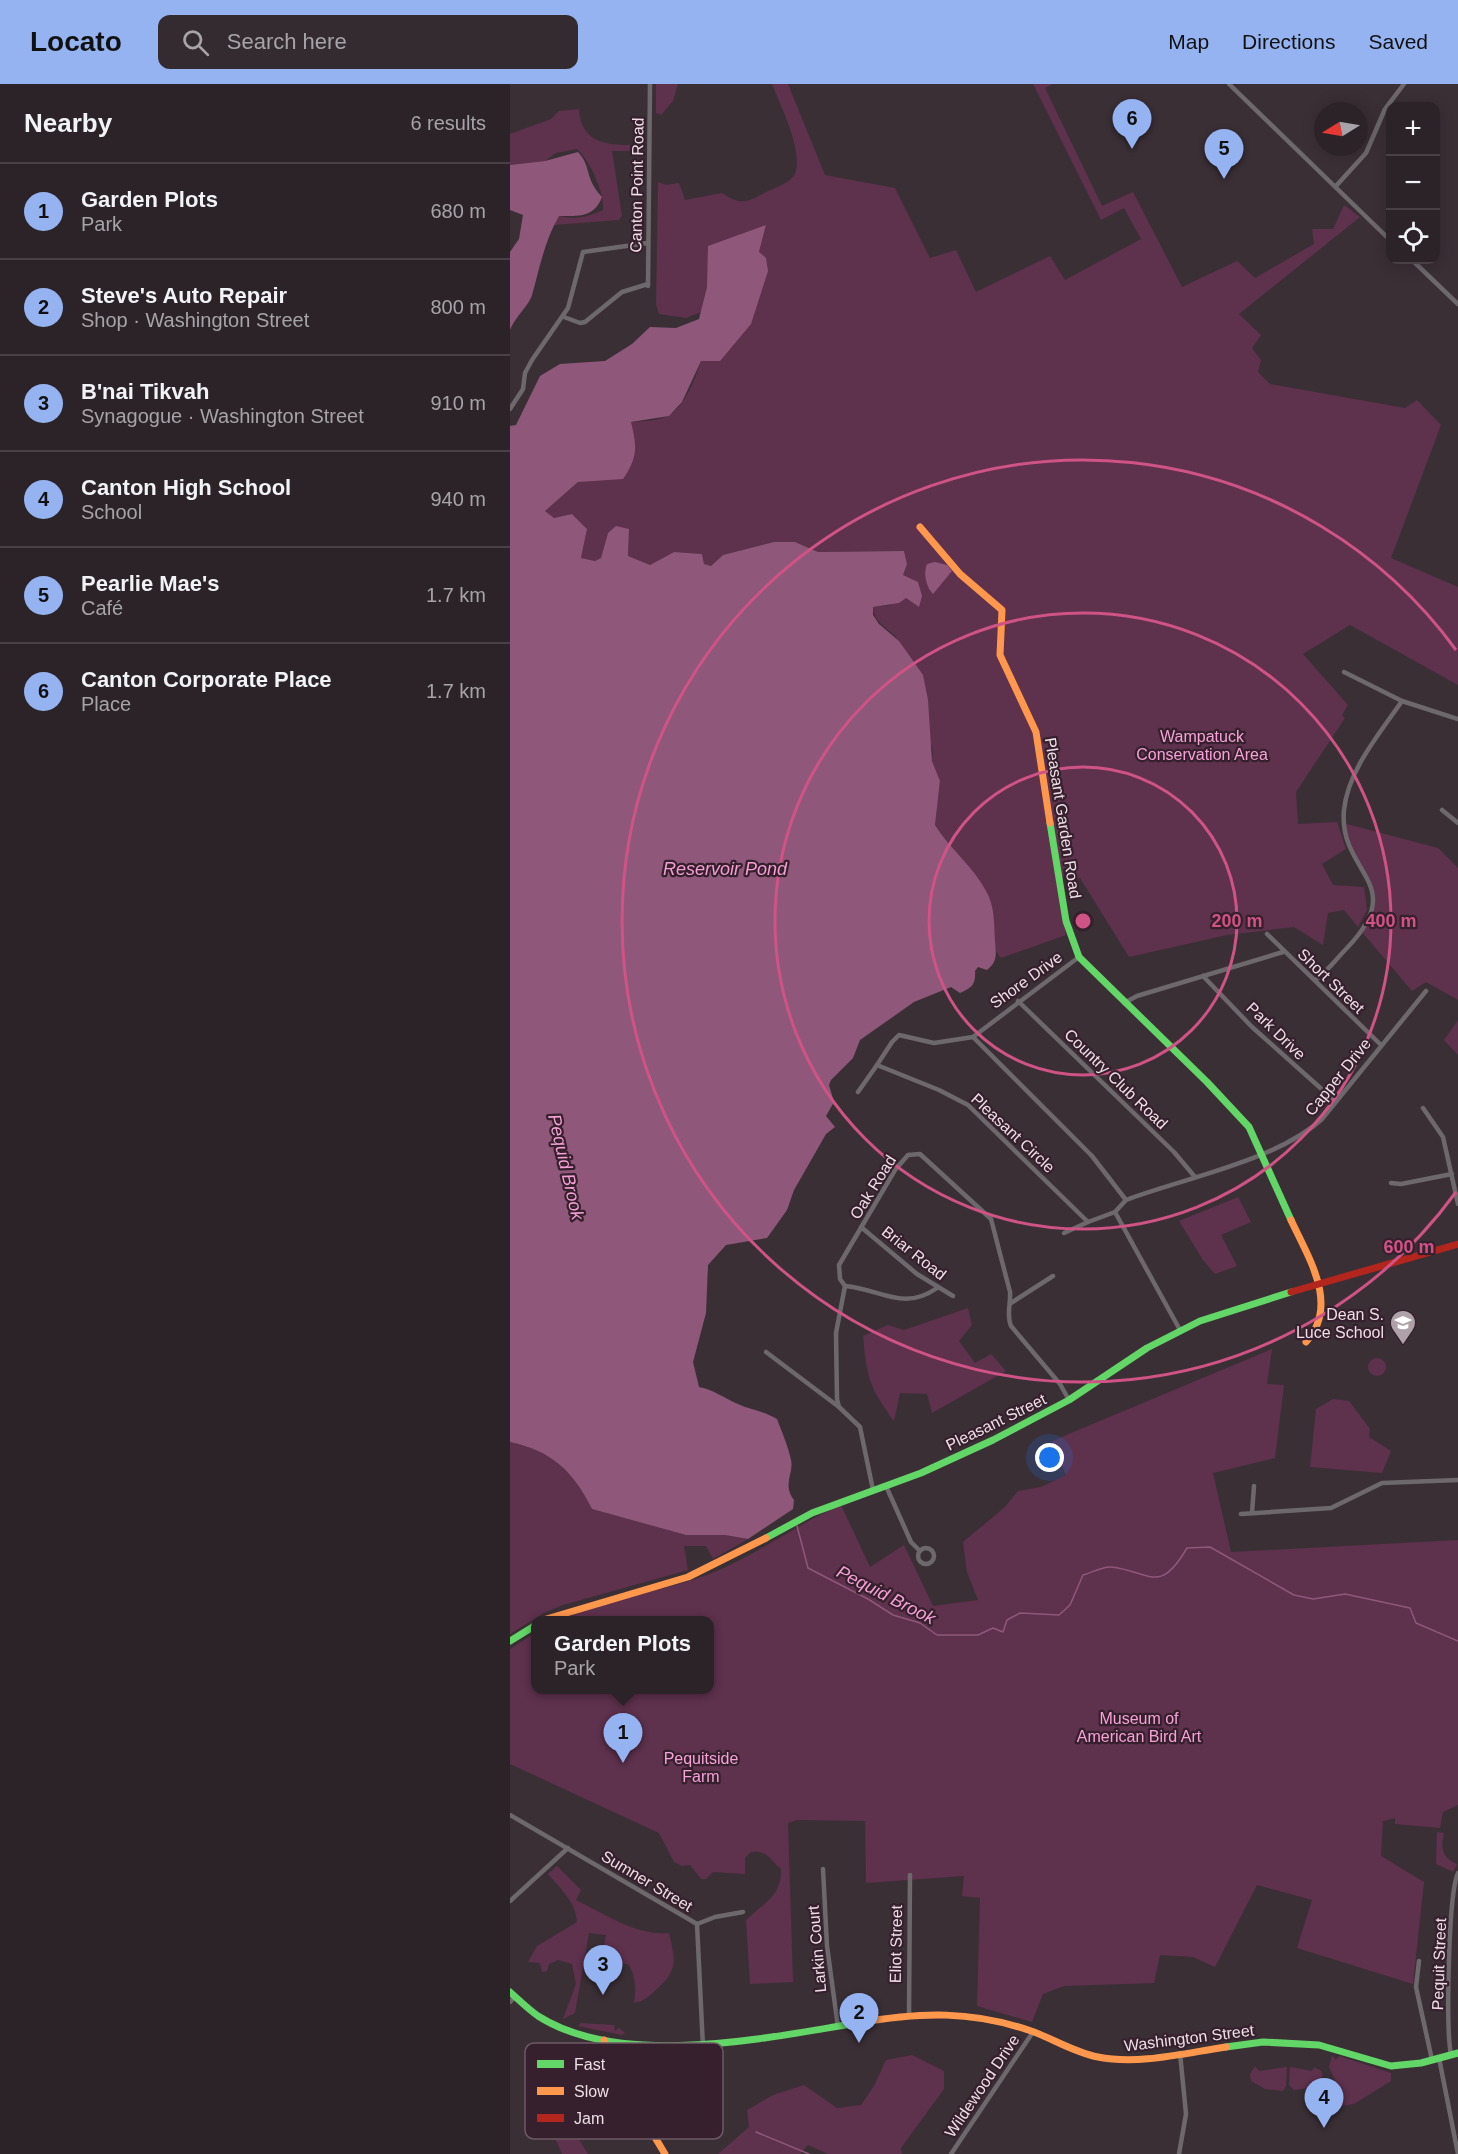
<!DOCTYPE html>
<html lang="en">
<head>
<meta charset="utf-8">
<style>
  body { margin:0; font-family:Helvetica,sans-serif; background:#342b30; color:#f1f3f6 }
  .controls { position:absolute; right:18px; top:18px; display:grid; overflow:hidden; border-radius:12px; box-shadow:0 3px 15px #0003 }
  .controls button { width:54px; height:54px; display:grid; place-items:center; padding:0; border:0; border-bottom:2px solid #484045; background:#2c2328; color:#f1f3f6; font:30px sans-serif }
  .compass { position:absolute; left:804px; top:18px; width:54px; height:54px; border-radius:50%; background:#2c2328; box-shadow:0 3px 15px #0003; rotate:259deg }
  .you { position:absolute; left:540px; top:1374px; width:21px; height:21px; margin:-15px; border:4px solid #fff; border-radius:50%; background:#1a73e8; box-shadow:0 0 0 9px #1a73e833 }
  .badge { display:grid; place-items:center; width:39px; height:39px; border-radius:50%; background:#95b2f1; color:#111; font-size:20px; font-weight:700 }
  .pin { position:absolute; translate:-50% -50px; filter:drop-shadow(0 2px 3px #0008) }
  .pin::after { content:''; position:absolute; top:32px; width:21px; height:18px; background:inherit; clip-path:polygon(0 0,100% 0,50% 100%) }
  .popup { position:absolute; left:21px; top:1532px; width:183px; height:78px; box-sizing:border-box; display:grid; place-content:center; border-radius:12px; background:#2c2328; filter:drop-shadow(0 2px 4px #0005); font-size:20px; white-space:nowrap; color:#a6a4a8 }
  .popup b { font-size:22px; color:#f1f3f6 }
  .popup::after { content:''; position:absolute; left:50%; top:100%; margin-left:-12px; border:12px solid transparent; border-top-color:#2c2328 }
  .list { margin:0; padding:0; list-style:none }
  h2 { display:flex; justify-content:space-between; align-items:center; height:78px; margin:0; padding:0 24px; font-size:26px }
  h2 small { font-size:20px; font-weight:400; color:#a6a4a8 }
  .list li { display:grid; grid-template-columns:39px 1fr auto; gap:18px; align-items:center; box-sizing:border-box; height:96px; padding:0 24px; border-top:2px solid #484045 }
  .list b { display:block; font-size:22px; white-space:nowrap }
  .list p { margin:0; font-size:20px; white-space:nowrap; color:#a6a4a8 }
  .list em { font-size:20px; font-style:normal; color:#a6a4a8 }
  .icon { flex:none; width:33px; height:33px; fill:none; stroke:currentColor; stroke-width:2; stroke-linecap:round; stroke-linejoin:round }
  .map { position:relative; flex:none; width:948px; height:2070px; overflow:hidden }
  header { display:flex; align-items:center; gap:36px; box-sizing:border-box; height:84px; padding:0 30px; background:#95b2f1; color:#111 }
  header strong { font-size:28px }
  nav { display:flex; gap:33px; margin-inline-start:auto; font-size:21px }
  .search { width:420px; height:54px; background:#342b30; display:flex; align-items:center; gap:15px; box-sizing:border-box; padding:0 21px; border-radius:12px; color:#a6a4a8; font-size:22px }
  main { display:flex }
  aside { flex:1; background:#2c2328 }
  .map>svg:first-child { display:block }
  .green { fill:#5e314d }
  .water { fill:#8f587a }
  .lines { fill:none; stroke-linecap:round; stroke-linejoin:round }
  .stream { stroke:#8f587a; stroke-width:1.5 }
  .street { stroke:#6d686b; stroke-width:4.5 }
  .fast { stroke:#63d668; stroke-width:7 }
  .slow { stroke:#ff974d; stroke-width:7 }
  .jam { stroke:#b3261e; stroke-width:7 }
  .ring { fill:none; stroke:#cf5385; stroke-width:3 }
  .labels { text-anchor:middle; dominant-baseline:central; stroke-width:4.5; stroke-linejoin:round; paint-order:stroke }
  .street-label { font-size:16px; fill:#eddee6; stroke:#36202d }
  .park-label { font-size:16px; fill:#f7a1d7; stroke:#36202d }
  .poi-label { font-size:16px; fill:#eddee6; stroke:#36202d; text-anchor:end }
  .water-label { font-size:18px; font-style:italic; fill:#f59fd5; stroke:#36202d }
  .key { fill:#36202d; stroke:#6d5964; stroke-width:1.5 }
  .key-label { font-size:16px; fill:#eddee6 }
  .centre { fill:#cf5385; stroke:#36202d; stroke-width:3 }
  .ring-label { font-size:18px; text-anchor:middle; font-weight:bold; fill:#cf5385; stroke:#36202d; stroke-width:4.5; stroke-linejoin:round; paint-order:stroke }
</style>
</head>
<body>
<header>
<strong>Locato</strong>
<div class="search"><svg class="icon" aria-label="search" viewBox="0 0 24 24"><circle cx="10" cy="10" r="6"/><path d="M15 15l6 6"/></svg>Search here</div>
<nav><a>Map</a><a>Directions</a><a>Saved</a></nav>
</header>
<main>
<aside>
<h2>Nearby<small>6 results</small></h2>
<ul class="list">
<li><span class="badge">1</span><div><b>Garden Plots</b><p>Park</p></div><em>680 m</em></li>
<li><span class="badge">2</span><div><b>Steve's Auto Repair</b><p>Shop · Washington Street</p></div><em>800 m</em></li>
<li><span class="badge">3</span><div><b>B'nai Tikvah</b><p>Synagogue · Washington Street</p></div><em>910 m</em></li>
<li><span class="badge">4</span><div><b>Canton High School</b><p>School</p></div><em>940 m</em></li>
<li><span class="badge">5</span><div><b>Pearlie Mae's</b><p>Café</p></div><em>1.7 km</em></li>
<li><span class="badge">6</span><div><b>Canton Corporate Place</b><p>Place</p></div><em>1.7 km</em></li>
</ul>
</aside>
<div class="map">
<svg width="948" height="2070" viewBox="0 0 948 2070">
  <rect width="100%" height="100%" fill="#3b2f36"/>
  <g class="green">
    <path d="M146,0H168L163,17L151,31L146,29Z"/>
    <path d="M262,0H278L315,91L385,104L420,174L446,166L466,208L540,172L555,196L631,155L614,124L591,136L523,0H543L535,4L592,122L623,108L672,203L727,177L745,194L804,160L802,145H823L834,121L850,133L729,230L751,251L742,264L751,276L748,288L760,300L895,324L907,316L931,341L881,474L948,503V601L840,541L793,570L838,621L832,631L835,634L786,708L788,740L827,738L836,765L812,780L823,801L854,803L857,826L848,843L834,826L818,829L813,861L784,843L717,851L619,873L570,794L560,796L553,784L554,792L546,797L556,851L491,874C479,863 487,837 481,821C470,789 443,768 425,741L430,698L422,677L423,666C413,635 403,587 390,559C383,545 364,542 363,523L380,521L396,514L409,522L393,491L397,480L394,467L308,468L285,458H264L213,471L201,482L194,480L192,470L164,468L140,481L118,472L119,445L98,449L91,474L85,477L71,474L77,445L62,430L44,434L35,427L68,398L83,396L121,338C132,337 150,337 159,331C176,321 185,295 191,277L249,168L256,142L199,162L197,203L191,228L176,234L149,230L146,221L148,98L156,101L169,99L175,116L212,109C229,121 237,119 254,109C262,105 277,100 283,93C297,73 270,21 262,0Z"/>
    <path d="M69,25C71,57 93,61 120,61L121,67H102L112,132L109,136L43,141L49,132C65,136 78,133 93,126C95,109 80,77 67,65L46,69L35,77L0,81V50L41,35L49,27Z"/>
    <path d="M833,739L928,764L948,784V916L916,898L902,907L852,848C873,817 857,803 845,774C841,763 837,751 833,739Z"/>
    <path d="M948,936V971L934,956Z"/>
    <path d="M728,1113L741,1138L711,1151L727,1182L705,1190L693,1176L669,1137Z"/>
    <path d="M458,1224L462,1241L449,1257L465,1279L481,1270L496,1287L422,1329L417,1310L390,1309L384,1337C359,1303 357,1294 353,1252L378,1241L394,1246Z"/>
    <path d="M762,1265L757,1300L774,1301L765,1374L703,1389L721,1468L948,1456V1721L933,1728L930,1744L885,1740V1734L873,1737L871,1772L914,1798L903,1900L787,1864L802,1816L747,1801L705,1883L683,1873L650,1871L644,1899L554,1902L533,1910L522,1938L467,1922L470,1814L452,1812L454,1792L356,1799L355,1737L287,1736L278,1739L283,1898L240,1900L236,1836C254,1819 272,1812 271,1785C259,1775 258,1766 241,1768L235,1774V1790L203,1788L196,1795H191L180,1781L172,1782L164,1778L149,1749L0,1680V1565L22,1551L26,1549V1606H200V1536H52C98,1515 149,1508 197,1491C244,1473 285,1441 331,1421L360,1483L394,1461L423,1522L468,1516L457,1488L453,1458L495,1423L508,1407L531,1403L556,1391L542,1357Z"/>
    <circle cx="867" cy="1283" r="9"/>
    <path d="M823,1315L839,1317L860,1345L859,1353L881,1367L872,1389L800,1383L806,1325Z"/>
    <path d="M0,1358C42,1367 63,1387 82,1425L176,1451H215L238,1455L203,1475L196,1462H174L178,1486L53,1521L34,1529L0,1550Z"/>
    <path d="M927,1748L934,1749C931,1764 931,1773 947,1780L943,1788L926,1780Z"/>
    <path d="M47,1782L71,1806L66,1816C95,1830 126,1852 159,1849C165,1876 169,1885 147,1905C139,1912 135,1917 124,1919C126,1906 126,1891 118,1880L91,1879L96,1851L79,1849L65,1929L53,1935L66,1900L62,1880L48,1876L39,1880L37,1887L32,1888L30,1879L18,1878L27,1862L67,1838C66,1818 50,1804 38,1790Z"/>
    <path d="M71,1939L104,1941L105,1947L109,1944L115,1949L112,1951L68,1942Z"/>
    <path d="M35,1966L58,1988L37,2005L78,2070H52L41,2045L45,2036L33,2017L14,1998Z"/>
    <path d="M402,1971L434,1987V2005L391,2064L392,2070H318L298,2061L290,2070H208L239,2043L237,2026L263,2011L294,2001L327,2024L351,2021L364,2002L376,1976Z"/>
    <path d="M822,1971L826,1976L829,1972L881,1989V1997L844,2020L831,2022L828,2003L819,1983Z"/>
    <path d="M745,1982L749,1987L777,1983L776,2002L773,2007L755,2005L741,1997L740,1990Z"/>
    <path d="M780,1983L802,1987L804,1983L811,1987L813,1992L800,2004L784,2006L779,2001Z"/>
  </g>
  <g class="water">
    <path d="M68,68C82,83 74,94 92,113C84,134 68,132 49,132C34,158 30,183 22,211C20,220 5,233 0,246V168L9,155L13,131L0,126V81L35,77Z"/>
    <path d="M256,141L249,168L256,174L258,187L241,240L210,277H191L172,318L159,332L121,338C127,363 128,373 113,395L68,398L35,427L44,434L62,430L77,445L71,474L85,477L91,474L98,449L106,442L119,445L118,472L140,481L164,468L192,470L194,480L201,482L213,471L264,458H285L308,468L394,467L397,480L393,491L408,498L412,512L409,523L396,514L389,519L363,523V531L369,540L389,557L413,591L418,616L422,677L430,697L425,741C440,765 463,782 476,807C485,822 484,840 485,857C486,870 488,877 477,886L468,883L465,887C466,900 462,904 450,909L441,903L404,918L350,956L343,974L321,996L319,1001L324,1018L316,1032L325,1043L316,1050L284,1106L277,1126L257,1154L216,1161L198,1181L196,1229L183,1278L189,1303C204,1306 214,1314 228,1320C241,1326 254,1327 267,1335C272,1348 278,1362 281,1376C284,1390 272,1400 284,1416L283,1425L238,1455L215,1451H176L82,1425C63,1387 42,1367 0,1358V342L6,341L30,292L50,280L95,277L122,260L140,243L166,244L189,235L197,203L198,162Z"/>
    <path d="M425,478L437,481L442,487L423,510C416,503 413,489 417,480Z"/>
  </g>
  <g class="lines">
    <g class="stream">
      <path d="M287,1442L298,1484L358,1515L383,1531L410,1539L427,1551H468L483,1544L493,1548L497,1536L510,1529L549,1531L560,1521L573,1491C581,1489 593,1482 601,1483C640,1487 649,1512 677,1464L700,1463L784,1511L803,1515L835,1510L900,1524L906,1539L948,1557"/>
      <path d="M246,2048L299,2070"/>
    </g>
    <g class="street">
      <path d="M719,0L880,156"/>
      <path d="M826,102L856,69L875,25L894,0"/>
      <path d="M902,176L948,220"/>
      <path d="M138,202L140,0"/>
      <path d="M54,233L70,239L75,238L112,208L138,200"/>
      <path d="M0,325L13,305L15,289L22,276L58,224L73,168L138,159"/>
      <path d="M834,588L892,617L948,635"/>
      <path d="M932,726L948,739"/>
      <path d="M757,850L870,960"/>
      <path d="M693,892L742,943L825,1017"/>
      <path d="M805,896C817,888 827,874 837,864C900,798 828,790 834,726C838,686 870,649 892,617"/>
      <path d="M508,917L664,1068L685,1093"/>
      <path d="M614,919L627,912L773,868"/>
      <path d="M367,981L382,958L389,951L424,959L463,953L569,873"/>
      <path d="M348,1008L367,981L429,1006L458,1021L578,1138L605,1128L616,1116L582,1072L463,953"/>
      <path d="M913,1024L933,1053L948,1120"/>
      <path d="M881,1099L891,1100L942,1090"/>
      <path d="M616,1116C674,1094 766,1077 812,1035L916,907"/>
      <path d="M605,1128L670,1246"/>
      <path d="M351,1143L407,1190L443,1212"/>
      <path d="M554,1149L578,1138"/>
      <path d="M335,1202C371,1205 393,1228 427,1204"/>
      <path d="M501,1219L543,1192"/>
      <path d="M256,1268L329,1323"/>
      <path d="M376,1402L401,1458L410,1467"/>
      <path d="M363,1406L350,1343L329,1323L327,1315L326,1249L335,1202L330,1195L329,1181L385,1086L398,1071L410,1070L481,1135L500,1208C501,1220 496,1230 501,1242L550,1300L559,1316"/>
      <path d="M742,1429L744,1402"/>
      <path d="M731,1430L821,1424L872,1399L948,1396"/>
      <circle cx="416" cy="1472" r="8"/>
      <path d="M0,1731L187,1840L193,1963"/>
      <path d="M313,1785L317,1862L328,1943"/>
      <path d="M0,1817L58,1764"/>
      <path d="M187,1840L205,1833L233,1828"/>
      <path d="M909,1877L906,1903L922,1976"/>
      <path d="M0,1918L5,1913"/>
      <path d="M399,1931L400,1791"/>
      <path d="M941,1971C936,1945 938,1811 948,1789"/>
      <path d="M929,1974L948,2070"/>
      <path d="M441,2070L523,1948"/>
      <path d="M669,2070L676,2030L670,1969"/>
    </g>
    <g class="fast">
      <path d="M540,739L556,837L569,873L697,998L739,1043L781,1136"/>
      <path d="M256,1454L302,1429L411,1389L483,1356L559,1316L637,1264L690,1237L781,1208"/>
      <path d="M0,1557L26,1541"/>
      <path d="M0,1908C9,1916 18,1925 28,1932C111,1985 256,1954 347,1939"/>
      <path d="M716,1963L753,1958L809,1961L881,1982L911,1979L948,1969"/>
    </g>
    <g class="slow">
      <path d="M410,443L450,490L492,526L490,571L526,648L540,739"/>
      <path d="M781,1136C798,1173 830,1221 796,1258"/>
      <path d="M33,1536L178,1493L256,1454"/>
      <path d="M347,1939C411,1928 462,1926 524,1948C545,1956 566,1969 588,1973C629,1981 675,1969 716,1963"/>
      <path d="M94,1956L103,1983L155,2070"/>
    </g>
    <path class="jam" d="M781,1208L948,1160"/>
  </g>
  <g class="ring">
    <circle cx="573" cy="837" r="154"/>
    <circle cx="573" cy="837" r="308"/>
    <path d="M946 1108A461 461 0 1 1 946 566"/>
  </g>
  <defs>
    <symbol id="school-pin" viewBox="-11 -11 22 30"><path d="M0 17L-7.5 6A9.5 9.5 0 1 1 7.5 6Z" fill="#afa1a8" stroke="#36202d"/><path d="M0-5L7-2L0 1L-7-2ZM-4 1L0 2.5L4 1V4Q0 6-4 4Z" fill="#fff"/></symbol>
  </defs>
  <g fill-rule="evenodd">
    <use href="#school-pin" x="878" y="1224" width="30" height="40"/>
  </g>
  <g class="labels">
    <g class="street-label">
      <text transform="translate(127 101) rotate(-89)">Canton Point Road</text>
      <text transform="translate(553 734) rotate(81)">Pleasant Garden Road</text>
      <text transform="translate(516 896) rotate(-36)">Shore Drive</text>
      <text transform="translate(821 897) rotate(44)">Short Street</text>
      <text transform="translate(766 947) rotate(44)">Park Drive</text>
      <text transform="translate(828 993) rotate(-51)">Capper Drive</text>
      <text transform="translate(606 995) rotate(44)">Country Club Road</text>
      <text transform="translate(503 1049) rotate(43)">Pleasant Circle</text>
      <text transform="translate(363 1103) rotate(-58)">Oak Road</text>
      <text transform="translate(404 1169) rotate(38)">Briar Road</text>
      <text transform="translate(486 1338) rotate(-26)">Pleasant Street</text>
      <text transform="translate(137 1797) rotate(31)">Sumner Street</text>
      <text transform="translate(386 1860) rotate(-89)">Eliot Street</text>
      <text transform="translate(307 1865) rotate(-95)">Larkin Court</text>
      <text transform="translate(929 1880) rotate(-88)">Pequit Street</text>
      <text transform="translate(679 1954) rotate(-7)">Washington Street</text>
      <text transform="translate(472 2002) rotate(-56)">Wildewood Drive</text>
    </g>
    <g class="park-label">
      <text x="692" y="652">Wampatuck<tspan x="692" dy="18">Conservation Area</tspan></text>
      <text x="629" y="1634">Museum of<tspan x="629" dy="18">American Bird Art</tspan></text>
      <text x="191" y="1674">Pequitside<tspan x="191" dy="18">Farm</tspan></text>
    </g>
    <g class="poi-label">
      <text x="874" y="1230">Dean S.<tspan x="874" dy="18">Luce School</tspan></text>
    </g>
    <g class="water-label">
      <text x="215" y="785">Reservoir Pond</text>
      <text transform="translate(56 1083) rotate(77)">Pequid Brook</text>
      <text transform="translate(376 1511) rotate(27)">Pequid Brook</text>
    </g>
  </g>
  <rect x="15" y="1959" width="198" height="96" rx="9" class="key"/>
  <rect x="27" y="1976" width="27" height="8" fill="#63d668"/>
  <rect x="27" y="2003" width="27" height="8" fill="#ff974d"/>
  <rect x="27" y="2030" width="27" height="8" fill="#b3261e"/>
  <g class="key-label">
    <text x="64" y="1986">Fast</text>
    <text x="64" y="2013">Slow</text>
    <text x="64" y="2040">Jam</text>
  </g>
  <circle cx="573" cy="837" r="9" class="centre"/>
  <g class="ring-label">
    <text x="727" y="843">200 m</text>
    <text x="881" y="843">400 m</text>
    <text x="899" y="1169">600 m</text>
  </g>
</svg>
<div class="controls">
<button>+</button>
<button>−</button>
<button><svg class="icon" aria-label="locate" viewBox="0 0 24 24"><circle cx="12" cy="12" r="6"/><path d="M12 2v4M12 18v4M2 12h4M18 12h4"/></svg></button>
</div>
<svg class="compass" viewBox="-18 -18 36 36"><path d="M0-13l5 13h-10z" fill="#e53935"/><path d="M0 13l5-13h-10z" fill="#a6a4a8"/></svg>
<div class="you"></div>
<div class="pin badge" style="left:113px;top:1679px">1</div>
<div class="popup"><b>Garden Plots</b>Park</div>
<div class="pin badge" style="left:349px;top:1959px">2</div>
<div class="pin badge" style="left:93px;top:1911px">3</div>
<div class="pin badge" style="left:814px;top:2044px">4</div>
<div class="pin badge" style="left:714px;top:95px">5</div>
<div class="pin badge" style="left:622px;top:65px">6</div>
</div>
</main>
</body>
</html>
